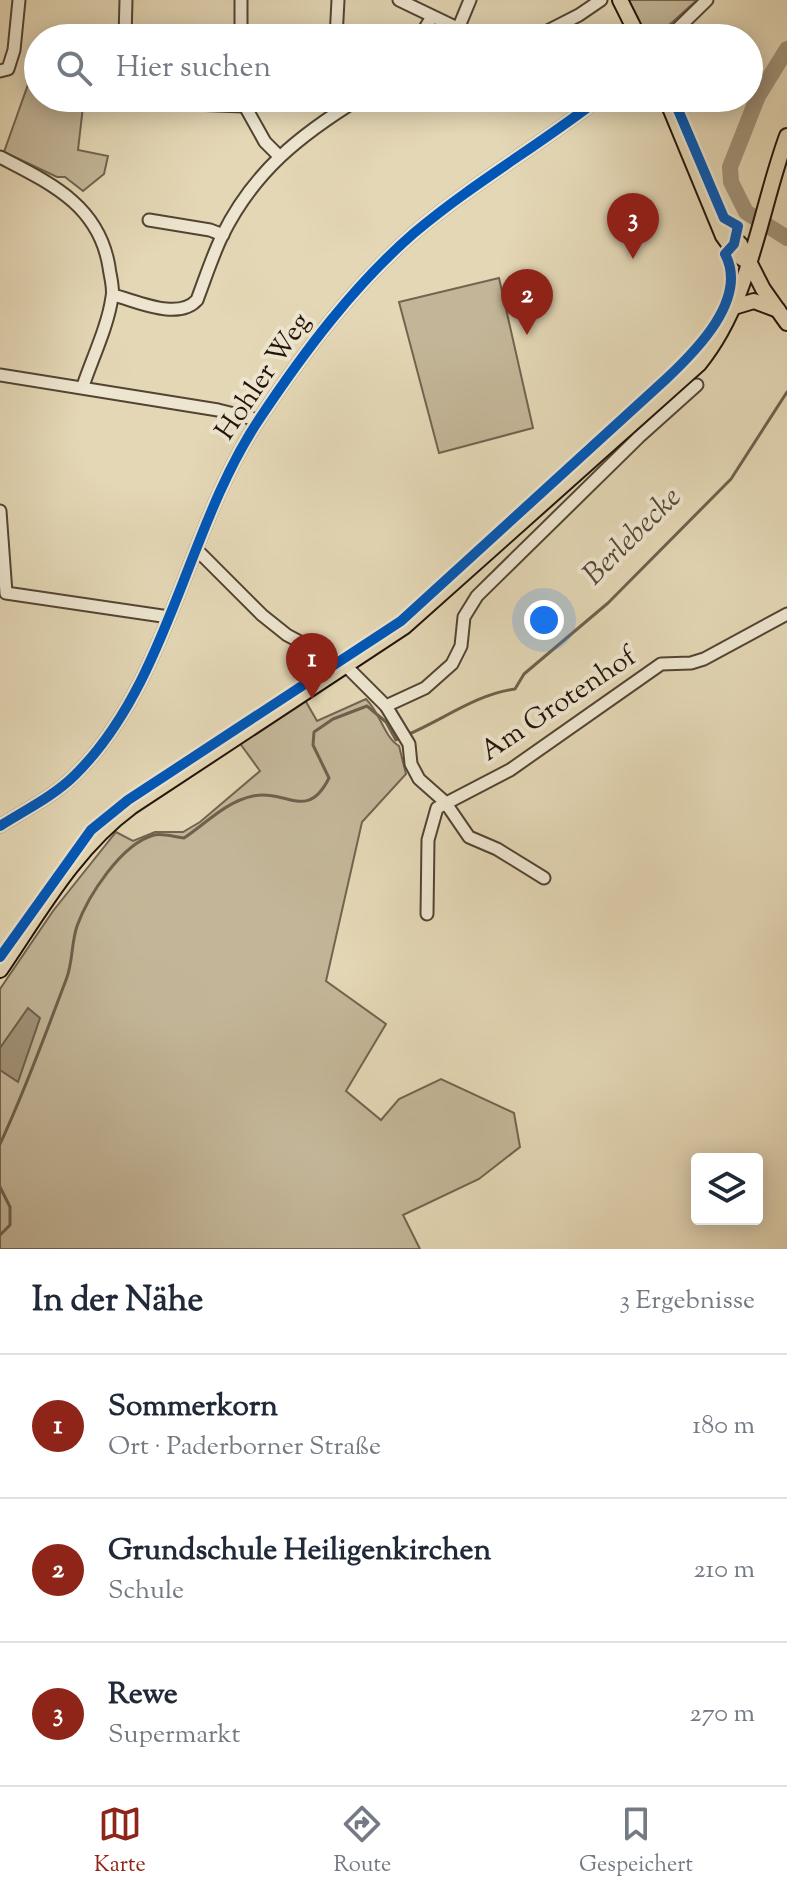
<!DOCTYPE html>
<html lang="de">
<head>
<meta charset="utf-8">
<style>
  body { margin:0; font-family:"Sorts Mill Goudy",serif; background:#f2f2f3; color:#1f2937 }
  .controls { position:absolute; right:24px; bottom:24px; display:grid; overflow:hidden; border-radius:8px; box-shadow:0 4px 20px #0003 }
  .controls button { width:72px; height:72px; display:grid; place-items:center; padding:0; border:0; border-bottom:2px solid #e0e1e3; background:#fff; color:#1f2937; font:40px sans-serif }
  .you { position:absolute; left:544px; top:620px; width:28px; height:28px; margin:-20px; border:6px solid #fff; border-radius:50%; background:#1a73e8; box-shadow:0 0 0 12px #1a73e833 }
  .badge { display:grid; place-items:center; width:52px; height:52px; border-radius:50%; background:#8f2418; color:#fff; font-size:26px; font-weight:700 }
  .pin { position:absolute; translate:-50% -66px; filter:drop-shadow(0 2px 4px #0008) }
  .pin::after { content:''; position:absolute; top:42px; width:28px; height:24px; background:inherit; clip-path:polygon(0 0,100% 0,50% 100%) }
  .list { margin:0; padding:0; list-style:none }
  h2 { display:flex; justify-content:space-between; align-items:center; height:104px; margin:0; padding:0 32px; font-size:34px }
  h2 small { font-size:26px; font-weight:400; color:#747a83 }
  .list li { display:grid; grid-template-columns:52px 1fr auto; gap:24px; align-items:center; box-sizing:border-box; height:144px; padding:0 32px; border-top:2px solid #e0e1e3 }
  .list b { display:block; font-size:30px; white-space:nowrap }
  .list p { margin:0; font-size:26px; white-space:nowrap; color:#747a83 }
  .list em { font-size:26px; font-style:normal; color:#747a83 }
  .icon { flex:none; width:44px; height:44px; fill:none; stroke:currentColor; stroke-width:2; stroke-linecap:round; stroke-linejoin:round }
  .map { position:relative; flex:none; width:787px; height:1249px; overflow:hidden }
  .search { position:absolute; background:#fff; box-shadow:0 4px 20px #0003; left:24px; right:24px; top:24px; height:88px; display:flex; align-items:center; gap:20px; box-sizing:border-box; padding:0 28px; border-radius:44px; color:#747a83; font-size:30px }
  .sheet { height:536px; background:#fff }
  nav { display:flex; justify-content:space-around; align-items:center; box-sizing:border-box; height:112px; border-top:2px solid #e0e1e3; background:#fff; font-size:22px; color:#747a83 }
  nav a { display:grid; justify-items:center; gap:4px }
  nav .on { color:#8f2418 }
  .map>svg:first-child { display:block }
  .green { fill:#c3b698; stroke:#726450; stroke-width:2 }
  .water { fill:#a2947a; stroke:#6f604c; stroke-width:2 }
  .lines { fill:none; stroke-linecap:round; stroke-linejoin:round }
  .stream { stroke:#6f604c; stroke-width:3 }
  .river { stroke:#a2947a; stroke-width:16 }
  .minor-casing { stroke:#524433; stroke-width:15 }
  .major-casing { stroke:#221308; stroke-width:18 }
  .minor { stroke:#ede5cf; stroke-width:11 }
  .major { stroke:#e4d7b5; stroke-width:14 }
  .cycleway-casing { stroke:#ede5cf; stroke-width:15 }
  .cycleway { stroke:#0057b8; stroke-width:10 }
  .labels { text-anchor:middle; dominant-baseline:central; stroke-width:8; stroke-linejoin:round; paint-order:stroke }
  .street-label { font-size:28px; fill:#221308; stroke:#ede5cf }
  .water-label { font-size:30px; font-style:italic; fill:#554736; stroke:#ede5cf }
</style>
</head>
<body>
<div class="map">
<svg width="787" height="1249" viewBox="0 0 787 1249">
  <rect width="100%" height="100%" fill="#e4d7b5"/>
  <filter id="stains"><feTurbulence type="fractalNoise" baseFrequency=".0025" numOctaves="4"/><feColorMatrix values="0 0 0 0 .2 0 0 0 0 .09 0 0 0 0 .02 0 0 0 .5 -.17"/></filter>
  <radialGradient id="worn" r=".72"><stop offset=".6" stop-color="#630" stop-opacity="0"/><stop offset="1" stop-color="#630" stop-opacity=".3"/></radialGradient>
  <g class="green">
    <path d="M626,0H697L657,36L641,30Z"/>
    <path d="M30,79L38,81V98H84L78,150L108,156L104,174L83,191L65,177H57L4,152Z"/>
    <path d="M499,278L533,428L439,453L399,302Z"/>
    <path d="M366,699C381,714 384,737 399,746L406,774L362,822L326,981L386,1024L346,1091L381,1120L399,1099L441,1079L514,1113L520,1147L479,1179L403,1215L420,1249H0V989L53,911L116,832L133,841L155,832H183L200,822L260,771L239,742L305,700L317,721Z"/>
  </g>
  <path class="water" d="M28,1008L40,1018L18,1082L0,1070V1048Z"/>
  <g class="lines">
    <g class="stream">
      <path d="M409,734C444,719 477,694 515,689L524,674L608,603L731,479L787,392"/>
      <path d="M0,1144C25,1091 45,1035 66,980C73,963 71,944 77,926C88,896 121,844 154,835C162,833 175,837 184,838C205,824 227,801 253,796C287,789 307,822 329,778L313,745L314,732L333,719L367,706L386,722L396,740L402,737"/>
      <path d="M0,1187L10,1207V1225L0,1235"/>
    </g>
    <path class="river" d="M787,49L758,96L730,167L731,182L746,212L787,238"/>
    <defs>
      <g id="minor">
        <path d="M399,0L478,38"/>
        <path d="M458,29L470,0"/>
        <path d="M125,38L126,0"/>
        <path d="M241,38V0"/>
        <path d="M336,38L338,0"/>
        <path d="M419,38L432,17"/>
        <path d="M534,38L579,15L601,0"/>
        <path d="M668,38L707,0"/>
        <path d="M0,71L8,69L14,50L19,0"/>
        <path d="M126,98L166,103L243,106"/>
        <path d="M241,99L265,142L279,156"/>
        <path d="M0,157C50,183 99,205 109,267C110,276 114,288 112,297C108,326 92,359 83,386"/>
        <path d="M149,220L210,230L223,235"/>
        <path d="M113,295C137,301 178,321 197,300C205,279 212,257 222,236C254,171 300,135 360,98"/>
        <path d="M0,375L218,410L258,420"/>
        <path d="M0,511L6,593L169,617"/>
        <path d="M196,549L262,615L287,635L347,667L386,706L409,744L411,764L419,779L445,802L469,837L497,849L544,878"/>
        <path d="M386,706L425,688L452,664L461,646L464,617L477,596L639,437L697,385"/>
        <path d="M0,826C25,810 54,796 75,775C169,682 187,526 260,418C304,352 354,285 414,233C473,183 540,145 600,98"/>
        <path d="M427,914L428,840L437,808L510,770L661,664L691,663L704,659L787,614"/>
      </g>
      <g id="major">
        <path d="M620,0L639,38"/>
        <path d="M666,98L723,236L736,254L749,263"/>
        <path d="M722,226L740,244L763,289L787,323"/>
        <path d="M734,307L754,301L778,310"/>
        <path d="M0,970C39,913 74,849 131,807L404,627L699,364C751,300 759,212 787,136"/>
      </g>
    </defs>
    <use href="#minor" class="minor-casing"/>
    <use href="#major" class="major-casing"/>
    <use href="#minor" class="minor"/>
    <use href="#major" class="major"/>
    <defs>
      <g id="cycleway">
        <path d="M0,826C25,810 54,796 75,775C169,682 187,526 260,418C304,352 354,285 414,233C473,183 540,145 600,98"/>
        <path d="M0,957L91,830L128,800L401,621L665,380C695,352 749,299 725,254L734,244L738,226L724,218L673,98"/>
      </g>
    </defs>
    <use href="#cycleway" class="cycleway-casing"/>
    <use href="#cycleway" class="cycleway"/>
  </g>
  <g class="labels">
    <g class="street-label">
      <text transform="translate(264 377) rotate(-56)">Hohler Weg</text>
      <text transform="translate(559 705) rotate(-34)">Am Grotenhof</text>
    </g>
    <g class="water-label">
      <text transform="translate(633 537) rotate(-45)">Berlebecke</text>
    </g>
  </g>
  <rect width="100%" height="100%" filter="url(#stains)"/>
  <rect width="100%" height="100%" fill="url(#worn)"/>
</svg>
<div class="controls">
<button><svg class="icon" aria-label="layers" viewBox="0 0 24 24"><path d="M12 4l9 5-9 5-9-5zM3 14l9 5 9-5"/></svg></button>
</div>
<div class="you"></div>
<div class="pin badge" style="left:312px;top:699px">1</div>
<div class="pin badge" style="left:527px;top:335px">2</div>
<div class="pin badge" style="left:633px;top:259px">3</div>
<div class="search"><svg class="icon" aria-label="search" viewBox="0 0 24 24"><circle cx="10" cy="10" r="6"/><path d="M15 15l6 6"/></svg>Hier suchen</div>
</div>
<section class="sheet">
<h2>In der Nähe<small>3 Ergebnisse</small></h2>
<ul class="list">
<li><span class="badge">1</span><div><b>Sommerkorn</b><p>Ort · Paderborner Straße</p></div><em>180 m</em></li>
<li><span class="badge">2</span><div><b>Grundschule Heiligenkirchen</b><p>Schule</p></div><em>210 m</em></li>
<li><span class="badge">3</span><div><b>Rewe</b><p>Supermarkt</p></div><em>270 m</em></li>
</ul>
</section>
<nav>
<a class="on"><svg class="icon" aria-label="map" viewBox="0 0 24 24"><path d="M3 6l6-2 6 2 6-2v14l-6 2-6-2-6 2zM9 4v14M15 6v14"/></svg>Karte</a>
<a><svg class="icon" aria-label="directions" viewBox="0 0 24 24"><path d="M12 3l9 9-9 9-9-9zM9 14v-3h6M13 9l2 2-2 2"/></svg>Route</a>
<a><svg class="icon" aria-label="saved" viewBox="0 0 24 24"><path d="M7 4h10v16l-5-4-5 4z"/></svg>Gespeichert</a>
</nav>
</body>
</html>
